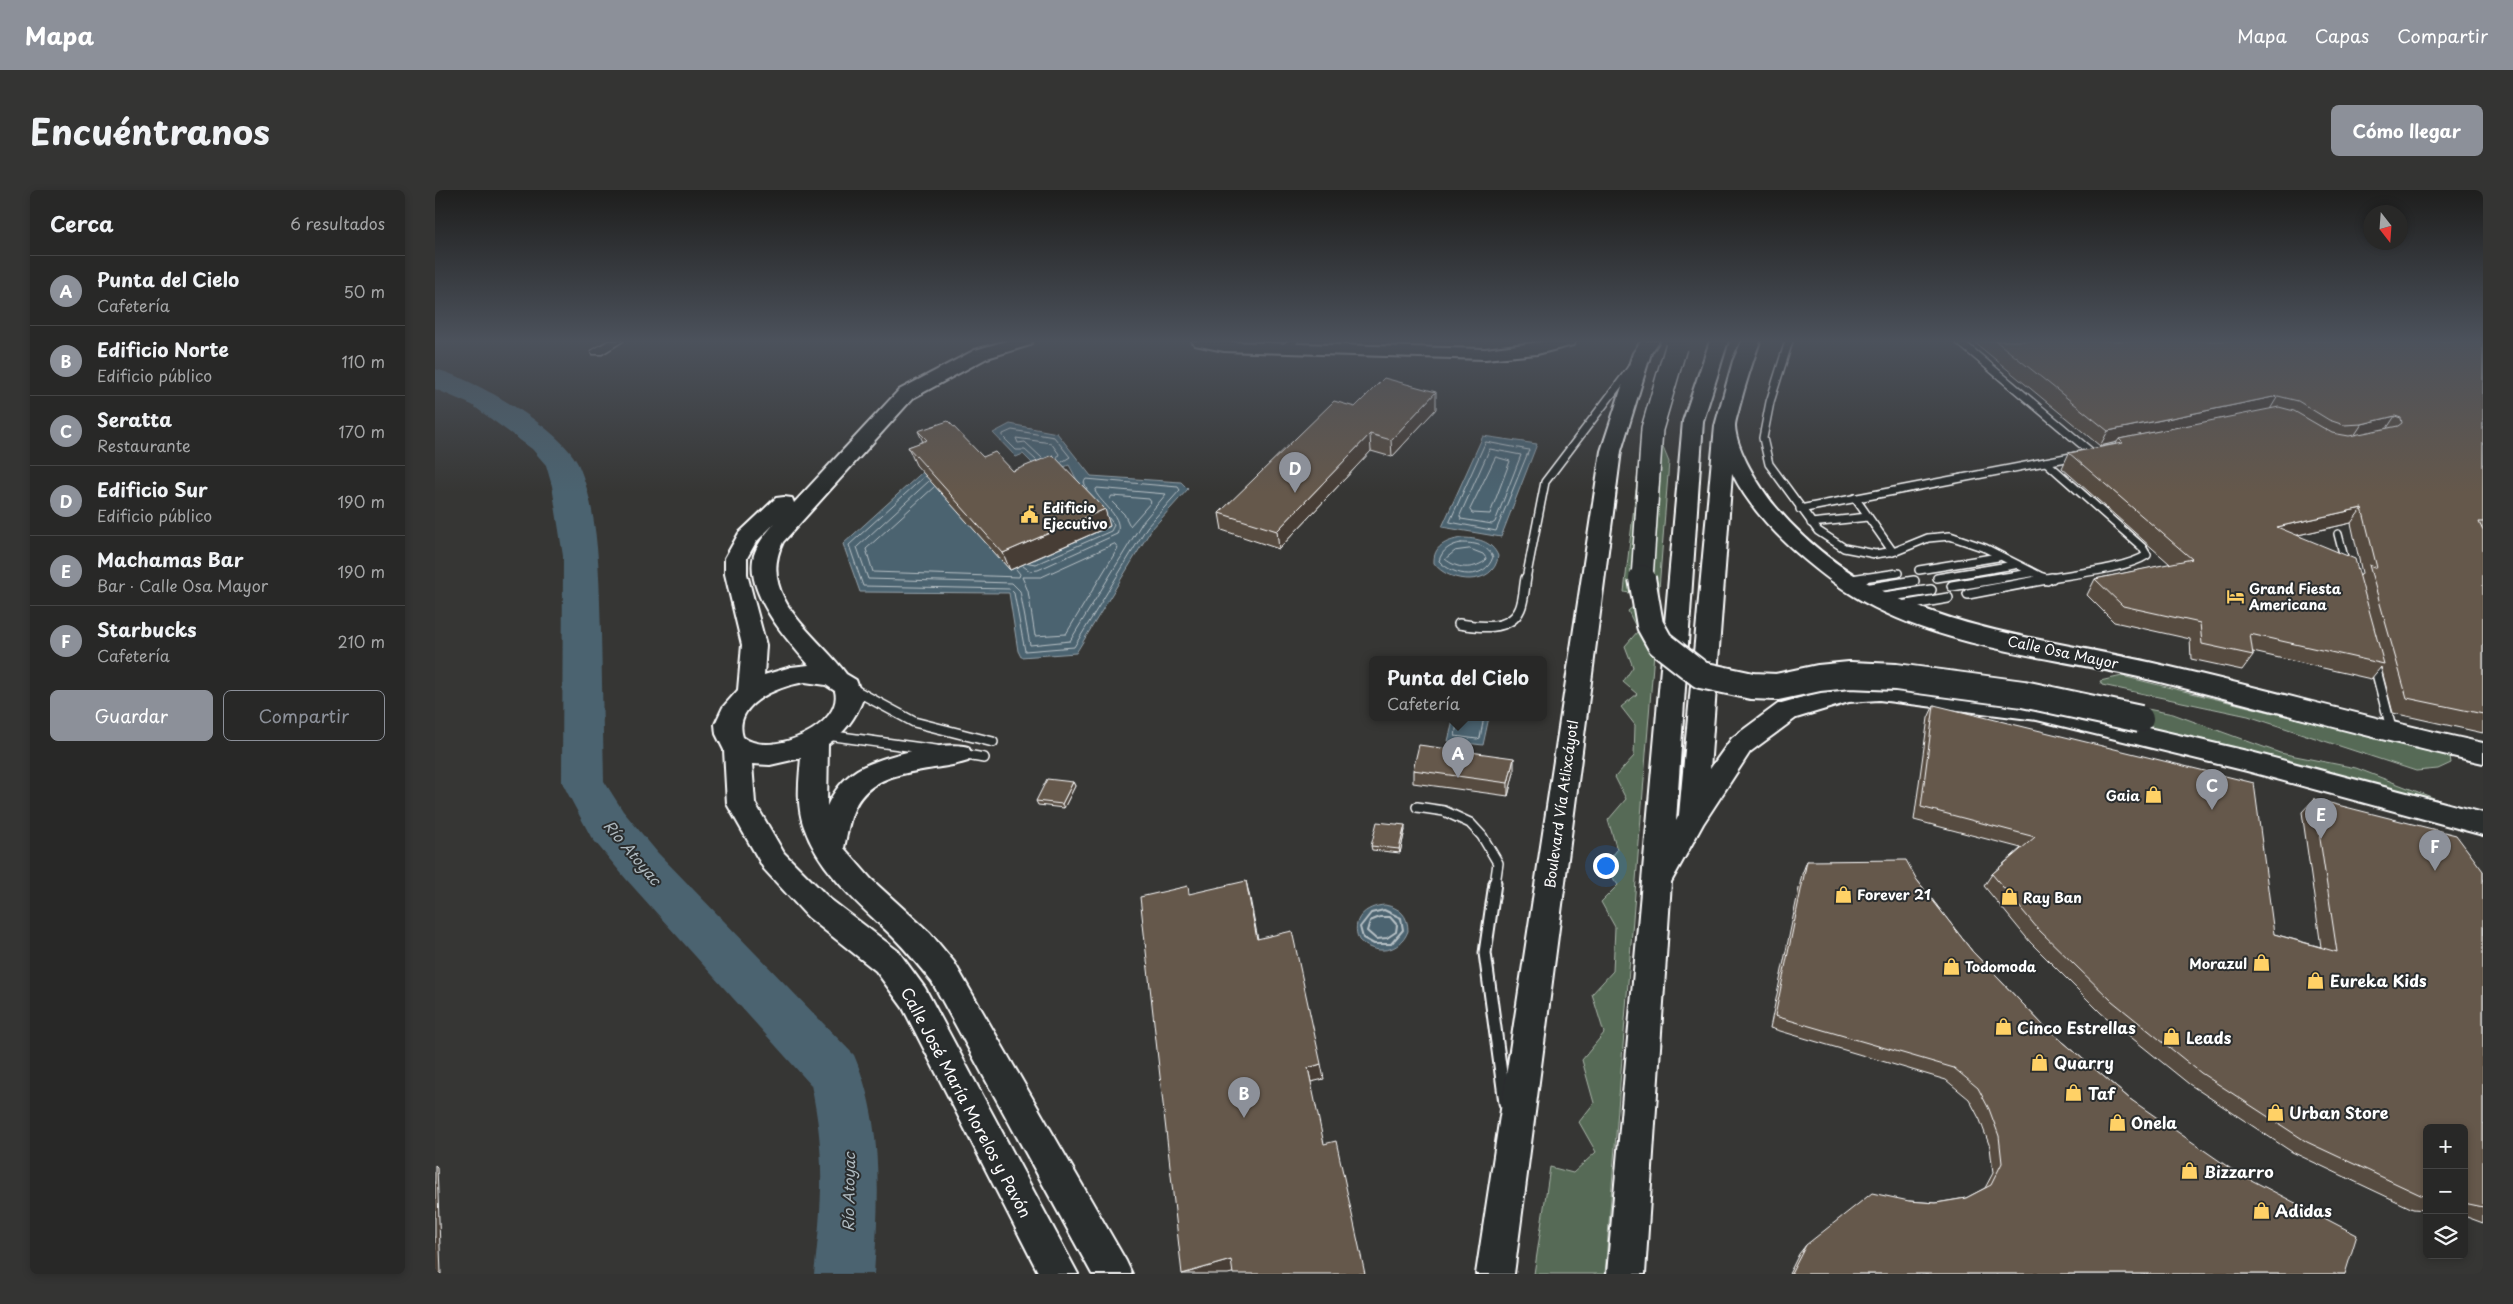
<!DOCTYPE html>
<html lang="es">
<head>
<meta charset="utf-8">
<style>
  body { margin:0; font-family:"Playpen Sans",sans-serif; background:#343433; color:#f1f3f6 }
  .controls { position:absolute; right:15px; bottom:15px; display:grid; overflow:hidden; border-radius:8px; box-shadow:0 2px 8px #0003 }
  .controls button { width:45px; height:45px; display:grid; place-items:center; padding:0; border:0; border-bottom:1px solid #444; background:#282827; color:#f1f3f6; font:25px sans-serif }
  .compass { position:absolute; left:1928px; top:15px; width:45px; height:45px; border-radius:50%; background:#282827; box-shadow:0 2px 8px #0003; rotate:163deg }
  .you { position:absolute; left:1170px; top:675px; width:18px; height:18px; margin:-12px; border:4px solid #fff; border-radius:50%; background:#1a73e8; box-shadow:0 0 0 8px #1a73e833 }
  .badge { display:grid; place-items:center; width:32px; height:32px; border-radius:50%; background:#8c9099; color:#fff; font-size:16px; font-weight:700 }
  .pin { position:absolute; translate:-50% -41px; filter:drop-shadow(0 1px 2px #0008) }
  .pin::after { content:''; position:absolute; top:26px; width:18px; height:15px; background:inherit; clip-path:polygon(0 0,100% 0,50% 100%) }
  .popup { position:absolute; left:934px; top:466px; width:178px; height:65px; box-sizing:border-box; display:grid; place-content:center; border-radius:8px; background:#282827; filter:drop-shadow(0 1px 4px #0005); font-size:16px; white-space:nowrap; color:#a5a6a7 }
  .popup b { font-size:19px; color:#f1f3f6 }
  .popup::after { content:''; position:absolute; left:50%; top:100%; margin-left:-10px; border:10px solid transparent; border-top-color:#282827 }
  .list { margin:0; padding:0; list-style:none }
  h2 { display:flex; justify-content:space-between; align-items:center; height:65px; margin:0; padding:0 20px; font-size:21px }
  h2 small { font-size:16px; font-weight:400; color:#a5a6a7 }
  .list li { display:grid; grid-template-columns:32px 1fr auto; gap:15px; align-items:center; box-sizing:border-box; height:70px; padding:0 20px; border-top:1px solid #444 }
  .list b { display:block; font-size:19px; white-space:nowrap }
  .list p { margin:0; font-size:16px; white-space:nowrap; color:#a5a6a7 }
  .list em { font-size:16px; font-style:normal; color:#a5a6a7 }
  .actions { display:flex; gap:10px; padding:15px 20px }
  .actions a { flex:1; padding:11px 0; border:1px solid #8c9099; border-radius:8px; text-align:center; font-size:18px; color:#8c9099 }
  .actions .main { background:#8c9099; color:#fff }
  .icon { flex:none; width:28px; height:28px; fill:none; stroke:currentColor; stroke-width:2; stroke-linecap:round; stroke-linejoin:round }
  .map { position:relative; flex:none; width:2048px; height:1084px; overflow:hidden; border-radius:8px }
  header { display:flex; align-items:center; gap:30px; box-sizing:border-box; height:70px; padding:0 25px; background:#8c9099; color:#fff }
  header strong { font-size:24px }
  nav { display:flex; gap:28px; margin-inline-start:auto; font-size:18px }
  .intro { display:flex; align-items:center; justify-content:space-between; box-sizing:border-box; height:120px; padding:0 30px }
  h1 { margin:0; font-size:35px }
  .button { padding:12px 22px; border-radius:8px; background:#8c9099; color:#fff; font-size:18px; font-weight:700 }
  main { display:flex; gap:30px; padding:0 30px }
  aside { flex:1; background:#282827; border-radius:8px; box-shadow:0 2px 8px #0003 }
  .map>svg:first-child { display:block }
  .green { fill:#566b56; stroke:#aab5aa }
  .water { fill:#4c6370; stroke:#94a1a9 }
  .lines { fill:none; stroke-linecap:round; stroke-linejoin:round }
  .shore-far1 { stroke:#b7c1c6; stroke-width:1 }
  .shore { stroke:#b7c1c6; stroke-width:2 }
  .river { fill:#4c6370; fill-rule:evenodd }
  .lane-far2-casing { stroke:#fff; stroke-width:10 }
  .lane-far1-casing { stroke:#fff; stroke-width:12 }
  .lane-casing { stroke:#fff; stroke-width:15 }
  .street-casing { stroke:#fff; stroke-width:3 }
  .secondary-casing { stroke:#fff; stroke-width:4 }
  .lane-far2 { stroke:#2a2d2e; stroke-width:7 }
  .lane-far1 { stroke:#2a2d2e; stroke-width:9 }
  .lane { stroke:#2a2d2e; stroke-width:11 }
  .street { fill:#2a2d2e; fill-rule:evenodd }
  .secondary { fill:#2a2d2e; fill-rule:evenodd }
  .secondary-bridge-far1-casing { stroke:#fff; stroke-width:24; stroke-linecap:butt }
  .secondary-bridge-casing { stroke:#fff; stroke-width:30; stroke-linecap:butt }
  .secondary-bridge-far1 { stroke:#2a2d2e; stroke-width:21 }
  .secondary-bridge { stroke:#2a2d2e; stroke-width:26 }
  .wall { fill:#574c41; stroke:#fff; fill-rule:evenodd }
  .shaded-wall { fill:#473e35; stroke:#fff }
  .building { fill:#65584c; stroke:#fff }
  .labels { text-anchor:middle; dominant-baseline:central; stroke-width:4; stroke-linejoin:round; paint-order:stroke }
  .poi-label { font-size:14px; font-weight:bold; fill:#fff; stroke:#2a2d2e; text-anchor:start }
  .street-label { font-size:14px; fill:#fff; stroke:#2a2d2e }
  .water-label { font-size:15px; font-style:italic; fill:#aeb9bf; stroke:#2a2d2e }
  .near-poi-label { font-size:16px; font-weight:bold; fill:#fff; stroke:#2a2d2e; text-anchor:start }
  .near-street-label { font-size:16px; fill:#fff; stroke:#2a2d2e }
</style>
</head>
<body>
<header>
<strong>Mapa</strong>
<nav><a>Mapa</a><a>Capas</a><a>Compartir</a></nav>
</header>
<div class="intro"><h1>Encuéntranos</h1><a class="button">Cómo llegar</a></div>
<main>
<aside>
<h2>Cerca<small>6 resultados</small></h2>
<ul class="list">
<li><span class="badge">A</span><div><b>Punta del Cielo</b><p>Cafetería</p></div><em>50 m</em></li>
<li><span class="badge">B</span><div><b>Edificio Norte</b><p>Edificio público</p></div><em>110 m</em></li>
<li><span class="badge">C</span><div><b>Seratta</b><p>Restaurante</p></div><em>170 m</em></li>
<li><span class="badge">D</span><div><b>Edificio Sur</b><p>Edificio público</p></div><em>190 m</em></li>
<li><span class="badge">E</span><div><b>Machamas Bar</b><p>Bar · Calle Osa Mayor</p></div><em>190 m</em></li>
<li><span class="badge">F</span><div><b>Starbucks</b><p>Cafetería</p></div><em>210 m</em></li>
</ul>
<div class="actions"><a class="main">Guardar</a><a>Compartir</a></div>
</aside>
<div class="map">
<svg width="2048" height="1084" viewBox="0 0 2048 1084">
  <rect width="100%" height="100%" fill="#363634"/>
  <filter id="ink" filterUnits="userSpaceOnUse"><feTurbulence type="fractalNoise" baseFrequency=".02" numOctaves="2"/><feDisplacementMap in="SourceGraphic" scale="10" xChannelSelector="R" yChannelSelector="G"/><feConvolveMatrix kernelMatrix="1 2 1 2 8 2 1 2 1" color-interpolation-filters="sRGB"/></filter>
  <g filter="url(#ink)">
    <g class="green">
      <path d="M1227,255L1234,272L1170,1084H1099L1115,977L1138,983L1161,962L1144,932L1159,913L1147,870L1169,843L1157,804L1178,781L1180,737L1166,712L1183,695L1169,676L1182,660L1173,630L1191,609L1180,587L1199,566L1200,535L1186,517L1202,504L1188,492L1198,477L1190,456L1203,441L1193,421L1211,406L1189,402L1206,257Z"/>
      <path d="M1687,486L2015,566L2016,573L2003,579L1981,581L1813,526L1667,495L1665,491Z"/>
      <path d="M1656,508L1738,524L1845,563L1921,578L2004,610L2024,622L1688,536Z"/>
    </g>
    <g class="water">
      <path d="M575,234L622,243L656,286L746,292L753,299L716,340L641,463L586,467L583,461L574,403L425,402L408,354L504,267L599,370L675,336L653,311L634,275L609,285L588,264L581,267L558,243Z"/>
      <path d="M1048,246L1102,254L1066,347L1007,337Z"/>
      <path d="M1026,348C1042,348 1057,351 1063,366C1060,397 1013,394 999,373C998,356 1011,351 1026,348Z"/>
      <path d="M1019,527H1054L1048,555L1013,551Z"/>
      <path d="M950,715C965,718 973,725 973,741C965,763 940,766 924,750C915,730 930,716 950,715Z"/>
    </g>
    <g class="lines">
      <g class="shore-far1">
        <path d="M1051,252L1094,260L1061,341L1015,332Z"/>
        <path d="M1055,259L1086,265L1060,332L1057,334L1026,329L1025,326Z"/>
        <path d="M1061,267L1075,271L1055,324L1037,323L1035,320Z"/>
        <path d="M607,268L590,252L583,253L581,248L616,253L624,264L622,268"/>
        <path d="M601,270L590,260H581L568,247V244L577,240L619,247L635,267L627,272"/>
        <path d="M490,286L414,355L428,396L575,399L579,403L590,461L639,457L712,337L745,300L743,297L651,289L649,292L652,299"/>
        <path d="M494,291L422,357L433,389L577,393L585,401L595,455L635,451L707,333L731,304L662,298L660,301C667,315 689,327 682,344L603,380L595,381L588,376"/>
        <path d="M499,297L431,359L438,382L584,387L585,384L581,379"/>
        <path d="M677,306L714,309L716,312L695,336L689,324L675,310Z"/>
        <path d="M1026,353C1039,353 1051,354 1058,367C1050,391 1019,387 1004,371C1007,360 1015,355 1026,353Z"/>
        <path d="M680,354L683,358L631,444L600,446L593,401L587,387H606Z"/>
        <path d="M1035,359L1048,364L1051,368L1050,371C1037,380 1022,379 1010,369L1020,361Z"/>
        <path d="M594,373L601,374L676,341L679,335L674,328"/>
        <path d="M1023,527L1020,546L1042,549L1045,548L1049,527"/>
      </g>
      <g class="shore">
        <path d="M949,720L966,728L968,740L956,754H939L928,748L925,737L936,723Z"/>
        <path d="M945,727H955L962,735L961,742L952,748L941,749L932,741L935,731Z"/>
      </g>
      <path class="river" d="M0,179C39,189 125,237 143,274C165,323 164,390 166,443C167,492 168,541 169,591L188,621L223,663L419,865C449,935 444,1010 439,1084H379C387,1015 391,963 376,895L191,689L156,647L133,604L127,592L128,366L117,296L111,275L97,259L37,215L0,199Z"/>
      <defs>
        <g id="lane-far2">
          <path d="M1354,151L1335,212L1328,248L1334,274L1383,341L1409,358L1440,364L1461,361L1493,348L1515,346L1550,358L1611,389"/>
          <path d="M849,158L859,151"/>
          <path d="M1420,308L1458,362"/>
          <path d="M1365,319L1657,263L1524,151"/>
          <path d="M1376,333L1433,327"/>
          <path d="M1903,344L1911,375"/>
          <path d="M1484,380L1563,367"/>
          <path d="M1502,388L1579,375"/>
          <path d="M1091,389L1110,292L1198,176"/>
          <path d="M1421,389L1463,383"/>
          <path d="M1558,389L1596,383"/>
          <path d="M1610,389C1637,384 1691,379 1712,365L1707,357L1611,272"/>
        </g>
        <g id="lane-far1">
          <path d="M1608,388L1612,390"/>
          <path d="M1417,390L1430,388"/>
          <path d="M1517,396L1565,388"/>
          <path d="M1430,399L1479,391"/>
          <path d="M1533,404L1617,388"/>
          <path d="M1449,407L1496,400"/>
          <path d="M1466,416L1513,408"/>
          <path d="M1024,434C1043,437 1075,442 1085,419C1089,410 1089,398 1091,388"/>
          <path d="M1939,472L1957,542"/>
          <path d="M416,498L479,532L558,552"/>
          <path d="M392,545L501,560"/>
          <path d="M526,564L549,568"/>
          <path d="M982,617L1009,621L1035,633L1047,646L1063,673L1060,694"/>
        </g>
        <path id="lane" d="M1060,693L1050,763L1070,913"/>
        <path id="street" d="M173,151H188L167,164H157L156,161Z"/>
        <g id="secondary">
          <path d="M571,151H598L595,155L552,168L478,208L348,352C321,408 383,445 411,484L421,490L428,509C420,529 410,542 393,554L392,616C399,601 408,589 422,580C443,567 510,550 533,557L537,564L533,571C497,583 440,576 420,617C414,629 412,645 409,658L436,689L495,743L519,772L691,1071L697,1084H657L497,792C484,776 471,760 457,746C423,713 385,682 369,637C361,615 364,590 366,568L335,575L317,574L320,613L349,663L395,709L463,761L490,798L643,1084H604L468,818L441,781L373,727L329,679L292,614L289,560L281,544L280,534L288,517L303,500L307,455L290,384V368L304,343L341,308L349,307L357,308L359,313L464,200L540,160ZM340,333C331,343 323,353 319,365C309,402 352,450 374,475L356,477L329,485L331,455L312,384V368L321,352ZM370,492L391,495L400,501C409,535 336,569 308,547C297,513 345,496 370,492Z"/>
          <path d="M757,151L1050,159L1114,151H1141L1138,155L1102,164L1050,169L789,161L760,155Z"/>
          <path d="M1206,151H1224L1216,163L1186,261L1079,1084H1041L1166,261L1198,163Z"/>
          <path d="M1275,151H1293L1268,231L1241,631L1244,625L1280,236L1298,171L1307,151H1325C1317,173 1310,195 1304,218C1303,223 1300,231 1300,236C1301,260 1325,298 1340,316C1441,436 1577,441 1718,473C1828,498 1937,529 2048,553V573C1938,549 1830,518 1721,491C1624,467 1518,461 1429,412C1404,398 1383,381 1362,363C1336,340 1312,314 1297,283L1275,579L1297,548L1343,514L1414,494L1444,492L1602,512L1812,561L2048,623V645L1812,581L1602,530L1444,510L1414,512L1361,528L1315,562L1268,634L1236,692L1210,1084H1172L1248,231Z"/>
        </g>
      </defs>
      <use href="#lane-far2" class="lane-far2-casing"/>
      <use href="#lane-far1" class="lane-far1-casing"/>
      <use href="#lane" class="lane-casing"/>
      <use href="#street" class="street-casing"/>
      <use href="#secondary" class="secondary-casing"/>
      <use href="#lane-far2" class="lane-far2"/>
      <use href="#lane-far1" class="lane-far1"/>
      <use href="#lane" class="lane"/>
      <use href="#street" class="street"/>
      <use href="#secondary" class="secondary"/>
      <defs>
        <path id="secondary-bridge-far1" d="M1207,389L1217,239L1241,157"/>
        <path id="secondary-bridge" d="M1207,388L1215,435L1225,453L1266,485L1317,496L1342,497L1384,488L1415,485L1461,487L1588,504L1705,529"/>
      </defs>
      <use href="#secondary-bridge-far1" class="secondary-bridge-far1-casing"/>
      <use href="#secondary-bridge" class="secondary-bridge-casing"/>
      <use href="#secondary-bridge-far1" class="secondary-bridge-far1"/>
      <use href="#secondary-bridge" class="secondary-bridge"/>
    </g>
    <g class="wall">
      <path d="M1538,151H2048V543L1958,523L1946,477L1936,489L1818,462V465L1807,480L1756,469L1755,449L1679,432L1652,405L1660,389L1735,374L1627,278L1634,263L1681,254L1682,252L1665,256ZM1916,333L1927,383L1925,386L1863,345Z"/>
      <path d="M920,217L1001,219L957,267L936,261L844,359L787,340L784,323Z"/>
      <path d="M483,241L548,267L578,281L675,336L575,380L481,275L473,257L488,252Z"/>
      <path d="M1499,515L1839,744L1886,757L1867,622L1879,609L2048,681V1033L2029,1026V938H1992V1020L1978,1019L1857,962L1754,894L1666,823L1595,752L1549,696L1557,684L1586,658L1479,630L1493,528Z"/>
      <path d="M978,580L1079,582L1073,606L978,593Z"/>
      <path d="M638,592L640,596L629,618L603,615L601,611Z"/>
      <path d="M970,640L965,663L937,660L936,656Z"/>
      <path d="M1372,671L1482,690L1537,761L1608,835L1695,909L1910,1084H1354L1364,1064L1371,1055L1474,1011L1501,1013L1531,1008L1550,998L1558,983L1555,957L1545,930L1534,909L1511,890L1335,838L1367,684Z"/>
    </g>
    <g class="shaded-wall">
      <path d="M1001,202V219L957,267L956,250Z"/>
      <path d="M1843,206L1834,221L1684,249L1682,252L1665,256L1673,241Z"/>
      <path d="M1960,226L1950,241L1917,249L1927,234Z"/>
      <path d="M935,244L936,261L844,359L842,341Z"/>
      <path d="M1927,318L1916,333L1832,352L1842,337Z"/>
      <path d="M670,319L675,336L575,380L568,363Z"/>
      <path d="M1079,568V582L1073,606V593Z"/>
      <path d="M638,592L640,596L629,618L627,614Z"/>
      <path d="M970,635V640L965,663L964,659Z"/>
      <path d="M811,691L815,708L826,765L822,749Z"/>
      <path d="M886,874L889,889L876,892L873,878Z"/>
      <path d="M0,975L2,977L6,1084H0Z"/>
      <path d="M796,1070L801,1082L793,1084H747Z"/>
    </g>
    <g class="building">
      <path d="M1561,151H2048V332H2044L2048,341V524L1972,508L1934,375L1942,378L1927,318L1842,337L1920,369L1949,474L1815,444L1818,465L1767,454L1765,433L1688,416L1660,389L1757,369L1634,263L1688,253L1684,249L1844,217L1859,221L1897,243L1914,246L1963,236L1967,233L1966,228L1960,226L1927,234L1909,235L1894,230L1863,211L1843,206L1673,241Z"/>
      <path d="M949,188L1001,202L956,250L935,244L842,341L784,323L899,211L920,217Z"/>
      <path d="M513,231L548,267L560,262L578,281L618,265L670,319L568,363L473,257L492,250L483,241Z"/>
      <path d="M1499,515L1819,593L1839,744L1902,762L1879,609L2021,645L2048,681V1017L2029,1013V938H1992V1008L1872,952L1766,883L1677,811L1603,739L1557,684L1600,647L1486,617Z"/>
      <path d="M984,555L1079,568L1073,593L978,580Z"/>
      <path d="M612,589L638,592L627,614L601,611Z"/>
      <path d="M942,632L970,635L964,659L936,656Z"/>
      <path d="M1471,670L1482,690L1537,761L1608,835L1695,909L1799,981L1922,1045L1910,1084H1356L1371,1055L1437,1003L1474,1011L1501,1013L1531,1008L1556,995L1567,973L1564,946L1554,919L1543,898L1519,878L1340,826L1372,671Z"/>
      <path d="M811,691L822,749L857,741L886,874L873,878L889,954L901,951L930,1084H798L796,1070L747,1084L705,707L753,696L754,704Z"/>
    </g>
  </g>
  <linearGradient id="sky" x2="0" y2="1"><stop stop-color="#1e1e1d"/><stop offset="0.5" stop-color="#4c525c"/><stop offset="1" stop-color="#4c525c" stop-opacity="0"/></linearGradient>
  <rect width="2048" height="302" fill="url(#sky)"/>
  <defs>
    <symbol id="civic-bare" viewBox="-9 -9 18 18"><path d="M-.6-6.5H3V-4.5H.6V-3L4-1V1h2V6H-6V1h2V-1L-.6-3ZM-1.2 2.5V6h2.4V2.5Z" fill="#ffd166" stroke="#2a2d2e" stroke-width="2.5" paint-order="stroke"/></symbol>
    <symbol id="hotel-bare" viewBox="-9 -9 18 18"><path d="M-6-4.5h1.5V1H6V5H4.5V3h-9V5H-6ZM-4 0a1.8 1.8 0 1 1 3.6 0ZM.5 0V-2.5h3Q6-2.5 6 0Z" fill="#ffd166" stroke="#2a2d2e" stroke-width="2.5" paint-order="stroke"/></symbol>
    <symbol id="shop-bare" viewBox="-9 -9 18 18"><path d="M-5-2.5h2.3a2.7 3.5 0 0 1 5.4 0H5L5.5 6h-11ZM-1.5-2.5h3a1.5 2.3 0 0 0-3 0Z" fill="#ffd166" stroke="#2a2d2e" stroke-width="2.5" paint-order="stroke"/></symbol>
  </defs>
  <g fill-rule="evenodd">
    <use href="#civic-bare" x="582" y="312" width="25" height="25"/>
    <use href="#hotel-bare" x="1788" y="394" width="25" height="25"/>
    <use href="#shop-bare" x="1706" y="592" width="25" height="25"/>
    <use href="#shop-bare" x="1396" y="692" width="25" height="25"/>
    <use href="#shop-bare" x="1562" y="694" width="25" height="25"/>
    <use href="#shop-bare" x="1814" y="760" width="25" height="25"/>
    <use href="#shop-bare" x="1504" y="764" width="25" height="25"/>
    <use href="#shop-bare" x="1868" y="778" width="25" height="25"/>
    <use href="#shop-bare" x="1556" y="824" width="25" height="25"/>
    <use href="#shop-bare" x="1724" y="834" width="25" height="25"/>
    <use href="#shop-bare" x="1592" y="860" width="25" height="25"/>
    <use href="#shop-bare" x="1626" y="890" width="25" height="25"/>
    <use href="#shop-bare" x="1828" y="910" width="25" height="25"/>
    <use href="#shop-bare" x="1670" y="920" width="25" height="25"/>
    <use href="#shop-bare" x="1742" y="968" width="25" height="25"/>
    <use href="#shop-bare" x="1814" y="1008" width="25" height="25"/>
  </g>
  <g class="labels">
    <g class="poi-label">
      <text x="608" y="317">Edificio<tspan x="608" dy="16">Ejecutivo</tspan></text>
      <text x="1814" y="398">Grand Fiesta<tspan x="1814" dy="16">Americana</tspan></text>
      <text x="1705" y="605" text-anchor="end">Gaia</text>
      <text x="1422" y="704">Forever 21</text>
      <text x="1588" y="707">Ray Ban</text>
      <text x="1812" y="773" text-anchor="end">Morazul</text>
      <text x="1530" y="776">Todomoda</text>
    </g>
    <g class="street-label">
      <text transform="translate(1628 462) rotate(12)">Calle Osa Mayor</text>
      <text transform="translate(1126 614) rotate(-82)">Boulevard Vía Atlixcáyotl</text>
    </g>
    <g class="water-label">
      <text transform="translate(198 662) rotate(50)">Río Atoyac</text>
      <text transform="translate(413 1002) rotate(-89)">Río Atoyac</text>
    </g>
    <g class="near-poi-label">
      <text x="1895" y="790">Eureka Kids</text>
      <text x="1582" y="837">Cinco Estrellas</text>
      <text x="1751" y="847">Leads</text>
      <text x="1619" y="872">Quarry</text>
      <text x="1653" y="903">Taf</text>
      <text x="1854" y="922">Urban Store</text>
      <text x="1696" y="932">Onela</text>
      <text x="1769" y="981">Bizzarro</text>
      <text x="1840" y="1020">Adidas</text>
    </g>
    <g class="near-street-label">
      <text transform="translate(532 912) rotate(62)">Calle José María Morelos y Pavón</text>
    </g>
  </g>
</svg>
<div class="controls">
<button>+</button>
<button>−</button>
<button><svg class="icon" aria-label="layers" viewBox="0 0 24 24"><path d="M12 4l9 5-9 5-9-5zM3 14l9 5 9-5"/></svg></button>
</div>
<svg class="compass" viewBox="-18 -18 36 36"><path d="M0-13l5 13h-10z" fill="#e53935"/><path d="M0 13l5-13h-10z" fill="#a5a6a7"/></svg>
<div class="you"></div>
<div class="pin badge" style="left:1023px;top:588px">A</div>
<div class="popup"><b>Punta del Cielo</b>Cafetería</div>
<div class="pin badge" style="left:809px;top:928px">B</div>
<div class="pin badge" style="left:1777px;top:620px">C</div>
<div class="pin badge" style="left:860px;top:303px">D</div>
<div class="pin badge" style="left:1886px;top:649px">E</div>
<div class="pin badge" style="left:2000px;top:681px">F</div>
</div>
</main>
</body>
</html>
